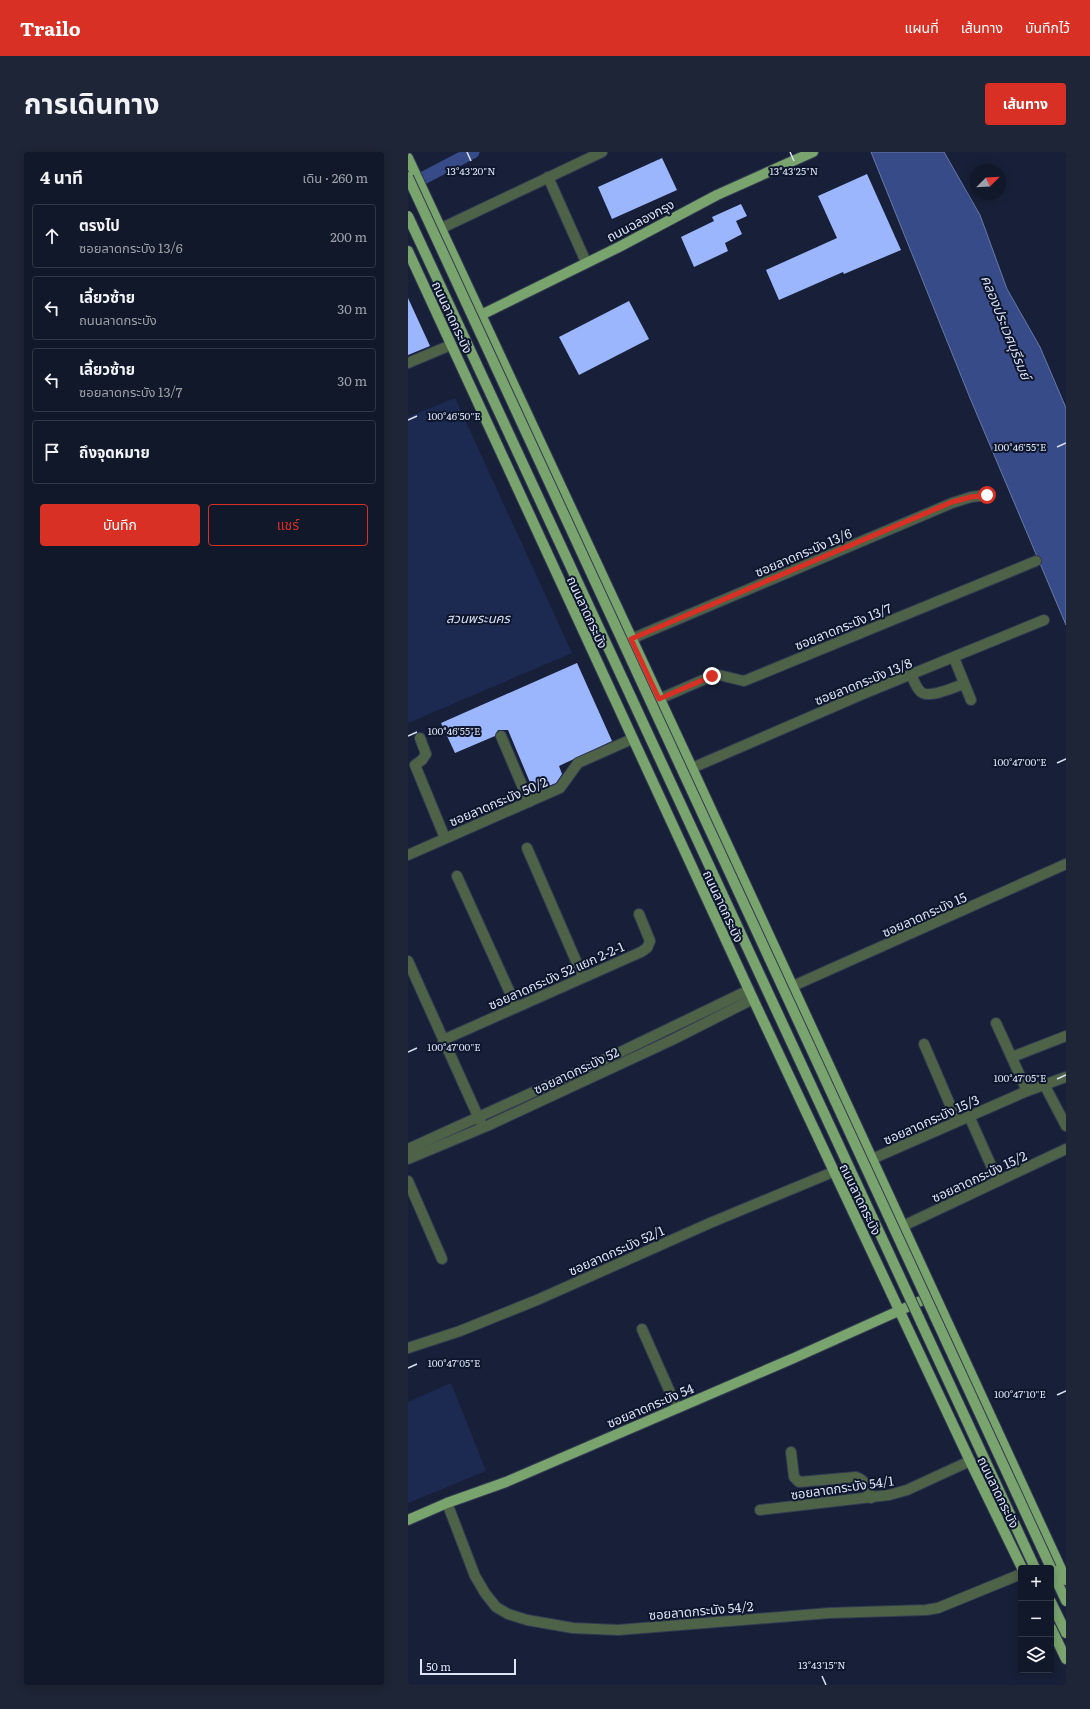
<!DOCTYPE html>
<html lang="th">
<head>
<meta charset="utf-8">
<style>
  body { margin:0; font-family:Literata,"Noto Sans Thai",serif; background:#1e2536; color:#f1f3f6 }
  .controls { position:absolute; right:12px; bottom:12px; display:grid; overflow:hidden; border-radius:4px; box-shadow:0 2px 10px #0003 }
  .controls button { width:36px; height:36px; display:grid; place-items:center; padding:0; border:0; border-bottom:1px solid #303747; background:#11182a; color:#f1f3f6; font:20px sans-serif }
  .compass { position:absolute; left:562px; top:12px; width:36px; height:36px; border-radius:50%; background:#11182a; box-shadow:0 2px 10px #0003; rotate:66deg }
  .scale { position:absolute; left:12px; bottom:10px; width:96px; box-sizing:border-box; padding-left:4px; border:2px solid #dce3f4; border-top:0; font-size:11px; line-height:14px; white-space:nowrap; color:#dce3f4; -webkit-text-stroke:3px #0e162d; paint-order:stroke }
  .stop { position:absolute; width:12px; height:12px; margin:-9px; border:3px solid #d93025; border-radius:50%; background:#fff }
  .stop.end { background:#d93025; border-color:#fff; box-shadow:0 1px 4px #0008 }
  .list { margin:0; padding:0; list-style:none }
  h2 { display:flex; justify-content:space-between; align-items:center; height:52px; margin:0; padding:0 16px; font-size:17px }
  h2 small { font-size:13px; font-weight:400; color:#9ca0a8 }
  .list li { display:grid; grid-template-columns:26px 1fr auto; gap:12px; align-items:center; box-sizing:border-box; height:64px; margin:0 8px 8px; padding:0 8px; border:1px solid #303747; border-radius:4px }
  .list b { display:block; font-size:15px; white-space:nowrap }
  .list p { margin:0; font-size:13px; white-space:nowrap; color:#9ca0a8 }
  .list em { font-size:13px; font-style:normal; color:#9ca0a8 }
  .actions { display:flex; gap:8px; padding:12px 16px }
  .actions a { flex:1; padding:9px 0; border:1px solid #d93025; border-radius:4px; text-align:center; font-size:14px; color:#d93025 }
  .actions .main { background:#d93025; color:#fff }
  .icon { flex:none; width:22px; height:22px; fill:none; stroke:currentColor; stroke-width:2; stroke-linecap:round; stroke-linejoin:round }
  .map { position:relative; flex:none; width:658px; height:1533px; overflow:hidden; border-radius:4px }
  header { display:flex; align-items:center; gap:24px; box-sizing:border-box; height:56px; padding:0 20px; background:#d93025; color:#fff }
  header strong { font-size:19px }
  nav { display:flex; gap:22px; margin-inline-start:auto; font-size:14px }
  .intro { display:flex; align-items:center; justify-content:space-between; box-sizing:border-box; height:96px; padding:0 24px }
  h1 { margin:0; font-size:28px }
  .button { padding:10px 18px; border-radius:4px; background:#d93025; color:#fff; font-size:14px; font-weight:700 }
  main { display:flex; gap:24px; padding:0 24px }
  aside { flex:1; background:#11182a; border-radius:4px; box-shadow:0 2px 10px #0003 }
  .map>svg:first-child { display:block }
  .green { fill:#1c2a52 }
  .water { fill:#364b88; stroke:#6879a8 }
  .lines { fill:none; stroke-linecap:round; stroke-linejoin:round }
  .canal { stroke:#364b88; stroke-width:13 }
  .building { fill:#9bb6fc }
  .minor-casing { stroke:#333b52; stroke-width:12 }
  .major-casing { stroke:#333b52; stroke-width:12 }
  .minor { stroke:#4e6248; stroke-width:10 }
  .major { stroke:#7aa46e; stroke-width:10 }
  .major-bridge-casing { stroke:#333b52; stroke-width:12; stroke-linecap:butt }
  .major-bridge { stroke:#7aa46e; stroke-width:10 }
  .route { stroke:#d93025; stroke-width:5 }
  .ticks { fill:none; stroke:#dce3f4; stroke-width:1.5 }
  .labels { text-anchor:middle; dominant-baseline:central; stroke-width:4; stroke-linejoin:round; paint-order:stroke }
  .street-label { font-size:13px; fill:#dce3f4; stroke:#0e162d }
  .park-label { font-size:13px; font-style:italic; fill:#d7dff2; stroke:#0e162d }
  .water-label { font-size:14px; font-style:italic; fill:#d7def1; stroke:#0e162d }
  .ticks-label { font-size:10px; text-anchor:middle; fill:#dce3f4; stroke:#0e162d; stroke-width:4; stroke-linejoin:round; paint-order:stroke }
</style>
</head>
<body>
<header>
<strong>Trailo</strong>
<nav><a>แผนที่</a><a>เส้นทาง</a><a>บันทึกไว้</a></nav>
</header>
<div class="intro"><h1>การเดินทาง</h1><a class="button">เส้นทาง</a></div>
<main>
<aside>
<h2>4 นาที<small>เดิน · 260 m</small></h2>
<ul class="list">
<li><svg class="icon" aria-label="ahead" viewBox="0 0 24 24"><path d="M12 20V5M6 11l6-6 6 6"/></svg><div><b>ตรงไป</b><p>ซอยลาดกระบัง 13/6</p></div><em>200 m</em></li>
<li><svg class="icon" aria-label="left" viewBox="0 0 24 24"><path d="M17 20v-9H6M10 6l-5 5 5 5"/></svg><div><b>เลี้ยวซ้าย</b><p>ถนนลาดกระบัง</p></div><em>30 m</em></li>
<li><svg class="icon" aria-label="left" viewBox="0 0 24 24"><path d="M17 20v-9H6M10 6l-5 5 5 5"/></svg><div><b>เลี้ยวซ้าย</b><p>ซอยลาดกระบัง 13/7</p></div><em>30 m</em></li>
<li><svg class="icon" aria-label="arrive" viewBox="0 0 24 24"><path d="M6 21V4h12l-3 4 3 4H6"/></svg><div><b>ถึงจุดหมาย</b></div></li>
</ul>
<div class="actions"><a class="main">บันทึก</a><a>แชร์</a></div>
</aside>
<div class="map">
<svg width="658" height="1533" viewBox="0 0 658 1533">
  <rect width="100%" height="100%" fill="#172038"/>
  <g class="green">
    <path d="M47,246L164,501L0,571V265Z"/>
    <path d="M43,1231L78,1319L0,1351V1250Z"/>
  </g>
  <path class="water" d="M463,0H536L572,63L599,137L632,195L658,256V473L562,246Z"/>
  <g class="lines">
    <path class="canal" d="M0,34L65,0"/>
  </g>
  <g class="building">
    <path d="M254,6L269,38L204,67L190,35Z"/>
    <path d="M459,22L493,98L436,122L435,120L371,148L358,118L429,86L410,44Z"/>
    <path d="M333,52L339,64L328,69L334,82L317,91L320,99L286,115L273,85L306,69L304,65Z"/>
    <path d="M0,146L22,194L0,203Z"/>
    <path d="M221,149L241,187L171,223L151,185Z"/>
    <path d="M169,511L204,589L151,614L154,622L148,631L126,640L100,578H90L87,584L47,601L33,571Z"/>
  </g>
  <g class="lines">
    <defs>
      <g id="minor">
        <path d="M140,25L178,110"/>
        <path d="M33,78L38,74L194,0"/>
        <path d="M0,211L43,193"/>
        <path d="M223,487L544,351L563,345L579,343"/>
        <path d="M546,506L563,548"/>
        <path d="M503,523C506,528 508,536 513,540C521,547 547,535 556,532"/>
        <path d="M251,547L304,524L311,523L336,529L628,409"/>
        <path d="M93,584L121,650"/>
        <path d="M12,586L18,602L14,608L7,613L37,686"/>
        <path d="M284,616L455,542L636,468"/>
        <path d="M119,696L175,825"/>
        <path d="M0,703L152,636L170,611L224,587"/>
        <path d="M49,724L108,854"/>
        <path d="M0,809L73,971"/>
        <path d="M385,834L658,712"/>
        <path d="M588,871L619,939"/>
        <path d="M35,888L233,800L239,796L242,789L231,762"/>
        <path d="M516,892L549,969"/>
        <path d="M604,905L658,884"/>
        <path d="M637,934L658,974"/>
        <path d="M561,964L590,1029"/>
        <path d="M0,997L196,908L341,838"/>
        <path d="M0,1007L79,974L266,887L345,847"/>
        <path d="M464,1007L619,939L658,925"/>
        <path d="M0,1029L34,1107"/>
        <path d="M495,1074L658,997"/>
        <path d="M234,1177L269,1256"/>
        <path d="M0,1196L52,1179L129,1148L302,1071L425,1020"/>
        <path d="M383,1300L386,1325L391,1330L448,1325C458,1328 460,1337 463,1346"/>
        <path d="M39,1351L67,1424L77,1441L88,1455L100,1462L119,1468L165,1476L210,1478L421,1461L518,1458L530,1456L613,1422"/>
        <path d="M352,1358L481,1343L499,1338L562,1309"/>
      </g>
      <g id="major">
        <path d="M0,6L284,616L658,1428"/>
        <path d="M0,99L345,847L562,1309L614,1416"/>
        <path d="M73,163L211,95L309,43L405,0"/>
        <path d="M0,1368L39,1351L98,1330L386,1206L526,1143"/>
        <path d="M643,1417L658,1449"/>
        <path d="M643,1450L658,1481"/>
        <path d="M643,1476L658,1507"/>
      </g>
    </defs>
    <use href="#minor" class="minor-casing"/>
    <use href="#major" class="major-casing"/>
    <use href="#minor" class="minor"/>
    <use href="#major" class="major"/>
    <defs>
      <g id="major-bridge">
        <path d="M0,25L643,1416"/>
        <path d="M0,64L627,1416"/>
      </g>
    </defs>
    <use href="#major-bridge" class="major-bridge-casing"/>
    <use href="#major-bridge" class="major-bridge"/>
  </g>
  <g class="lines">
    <path class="route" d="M304,524L251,547L223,487L544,350L563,345L579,343"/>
  </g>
  <path class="ticks" d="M59,0L63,9M382,0L386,9M0,268L9,264M649,295L658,291M0,584L9,580M649,611L658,607M0,900L9,896M649,927L658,923M0,1216L9,1212M649,1243L658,1239M414,1524L418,1533"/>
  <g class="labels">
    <g class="street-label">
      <text transform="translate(232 68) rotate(-28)">ถนนฉลองกรุง</text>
      <text transform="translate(45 165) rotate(65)">ถนนลาดกระบัง</text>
      <text transform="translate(395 400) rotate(-23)">ซอยลาดกระบัง 13/6</text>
      <text transform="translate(180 460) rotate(65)">ถนนลาดกระบัง</text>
      <text transform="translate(435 474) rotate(-22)">ซอยลาดกระบัง 13/7</text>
      <text transform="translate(455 529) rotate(-22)">ซอยลาดกระบัง 13/8</text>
      <text transform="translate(90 649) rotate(-23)">ซอยลาดกระบัง 50/2</text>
      <text transform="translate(316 754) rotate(65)">ถนนลาดกระบัง</text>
      <text transform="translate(516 762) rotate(-24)">ซอยลาดกระบัง 15</text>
      <text transform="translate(148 823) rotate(-24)">ซอยลาดกระบัง 52 แยก 2-2-1</text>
      <text transform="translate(168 918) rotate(-25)">ซอยลาดกระบัง 52</text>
      <text transform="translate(523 967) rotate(-24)">ซอยลาดกระบัง 15/3</text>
      <text transform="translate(571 1024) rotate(-25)">ซอยลาดกระบัง 15/2</text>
      <text transform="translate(453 1047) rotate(64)">ถนนลาดกระบัง</text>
      <text transform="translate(208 1098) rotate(-24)">ซอยลาดกระบัง 52/1</text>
      <text transform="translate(242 1253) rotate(-23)">ซอยลาดกระบัง 54</text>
      <text transform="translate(434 1335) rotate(-8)">ซอยลาดกระบัง 54/1</text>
      <text transform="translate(591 1340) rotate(64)">ถนนลาดกระบัง</text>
      <text transform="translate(293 1458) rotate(-5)">ซอยลาดกระบัง 54/2</text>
    </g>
    <g class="park-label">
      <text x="70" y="465">สวนพระนคร</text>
    </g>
    <g class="water-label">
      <text transform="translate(599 175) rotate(68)">คลองประเวศบุรีรมย์</text>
    </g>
  </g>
  <g class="ticks-label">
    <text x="63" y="23">13°43'20"N</text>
    <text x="386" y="23">13°43'25"N</text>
    <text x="46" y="268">100°46'50"E</text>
    <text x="612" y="299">100°46'55"E</text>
    <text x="46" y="583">100°46'55"E</text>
    <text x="612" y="614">100°47'00"E</text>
    <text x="46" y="899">100°47'00"E</text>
    <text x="612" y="930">100°47'05"E</text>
    <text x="46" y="1215">100°47'05"E</text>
    <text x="612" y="1246">100°47'10"E</text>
    <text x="414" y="1517">13°43'15"N</text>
  </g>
</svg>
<div class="controls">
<button>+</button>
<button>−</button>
<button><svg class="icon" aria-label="layers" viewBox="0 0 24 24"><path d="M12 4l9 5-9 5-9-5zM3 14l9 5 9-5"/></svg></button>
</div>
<svg class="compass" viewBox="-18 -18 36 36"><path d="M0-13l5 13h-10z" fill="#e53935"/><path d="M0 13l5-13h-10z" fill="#9ca0a8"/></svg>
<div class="scale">50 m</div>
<div class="stop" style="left:579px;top:343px"></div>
<div class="stop end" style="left:304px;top:524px"></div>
</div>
</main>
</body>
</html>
